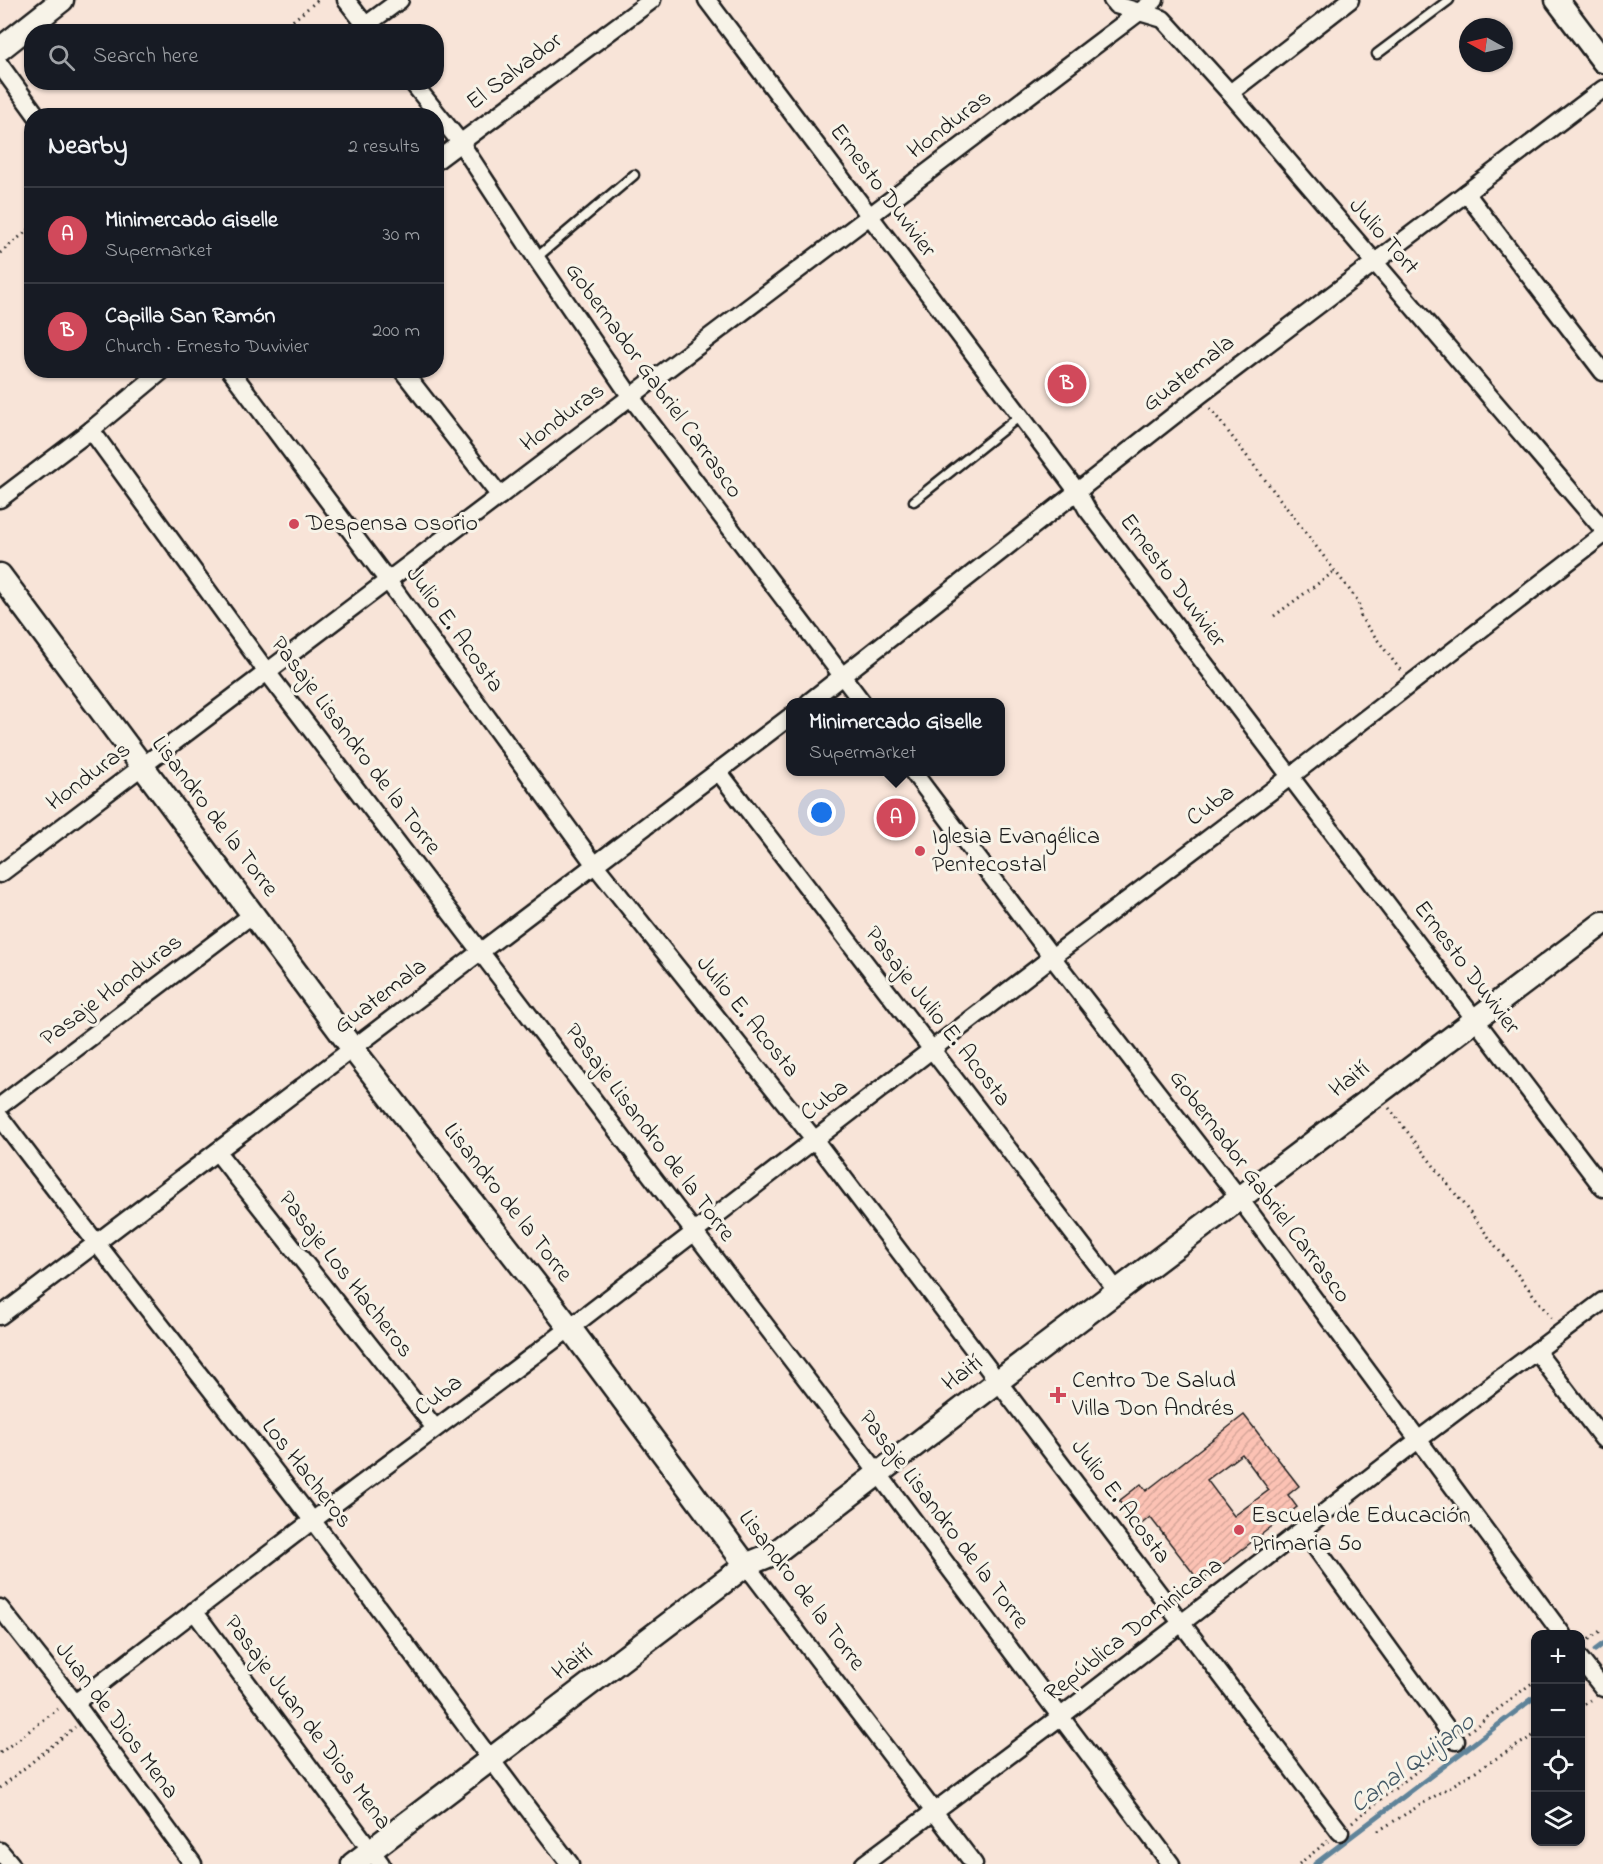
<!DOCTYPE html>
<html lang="en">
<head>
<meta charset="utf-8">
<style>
  body { margin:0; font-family:"Indie Flower",sans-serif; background:#20242c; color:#f1f3f6 }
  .controls { position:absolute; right:18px; bottom:18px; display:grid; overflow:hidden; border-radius:12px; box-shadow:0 2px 4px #0004 }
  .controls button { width:54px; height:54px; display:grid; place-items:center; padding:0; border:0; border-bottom:2px solid #363941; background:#171b24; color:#f1f3f6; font:30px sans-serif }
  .compass { position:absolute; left:1459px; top:18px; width:54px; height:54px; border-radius:50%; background:#171b24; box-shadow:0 2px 4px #0004; rotate:278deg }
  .you { position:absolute; left:822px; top:813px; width:21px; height:21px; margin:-15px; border:4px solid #fff; border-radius:50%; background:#1a73e8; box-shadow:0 0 0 9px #1a73e833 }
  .badge { display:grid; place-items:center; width:39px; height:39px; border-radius:50%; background:#d1495b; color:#fff; font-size:20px; font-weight:700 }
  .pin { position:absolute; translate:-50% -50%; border:3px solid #fff; box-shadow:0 2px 6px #0006 }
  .popup { position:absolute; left:786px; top:698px; width:219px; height:78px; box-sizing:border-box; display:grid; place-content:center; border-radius:12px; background:#171b24; filter:drop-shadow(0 2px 4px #0005); font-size:20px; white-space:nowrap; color:#9ea1a6 }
  .popup b { font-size:22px; color:#f1f3f6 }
  .popup::after { content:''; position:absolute; left:50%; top:100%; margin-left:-12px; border:12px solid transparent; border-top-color:#171b24 }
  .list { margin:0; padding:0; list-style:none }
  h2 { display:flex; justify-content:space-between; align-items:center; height:78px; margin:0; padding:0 24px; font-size:26px }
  h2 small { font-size:20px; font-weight:400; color:#9ea1a6 }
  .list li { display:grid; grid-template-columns:39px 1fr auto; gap:18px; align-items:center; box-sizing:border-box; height:96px; padding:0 24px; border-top:2px solid #363941 }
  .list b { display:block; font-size:22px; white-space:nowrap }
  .list p { margin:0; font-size:20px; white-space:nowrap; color:#9ea1a6 }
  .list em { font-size:20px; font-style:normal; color:#9ea1a6 }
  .icon { flex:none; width:33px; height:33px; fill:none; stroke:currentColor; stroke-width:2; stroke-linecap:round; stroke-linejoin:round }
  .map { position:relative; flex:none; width:1603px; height:1864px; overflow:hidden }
  .search { position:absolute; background:#171b24; box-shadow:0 2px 4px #0004; left:24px; top:24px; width:420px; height:66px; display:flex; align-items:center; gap:15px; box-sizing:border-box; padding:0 21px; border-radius:24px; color:#9ea1a6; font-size:22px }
  .panel { position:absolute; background:#171b24; box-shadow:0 2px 4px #0004; left:24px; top:108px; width:420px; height:270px; border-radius:24px }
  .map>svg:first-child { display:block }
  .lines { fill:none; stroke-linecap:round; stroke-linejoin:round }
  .stream { stroke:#5f8399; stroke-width:5 }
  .building { fill:url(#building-hatch); stroke:#1c1c1c; stroke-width:1.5; fill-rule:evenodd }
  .lane-casing { stroke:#1c1c1c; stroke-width:13 }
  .street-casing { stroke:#1c1c1c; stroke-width:21 }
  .secondary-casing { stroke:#1c1c1c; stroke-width:27 }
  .path { stroke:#1c1c1c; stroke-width:3; stroke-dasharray:1.5 4.5; stroke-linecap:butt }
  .lane { stroke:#f7f3e8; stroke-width:8 }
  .street { stroke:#f7f3e8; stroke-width:16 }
  .secondary { stroke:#f7f3e8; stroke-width:22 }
  .poi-dot { fill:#d1495b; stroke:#f7f3e8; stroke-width:2 }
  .labels { text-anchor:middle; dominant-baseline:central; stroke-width:6; stroke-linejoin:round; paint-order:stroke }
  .street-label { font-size:24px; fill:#1c1c1c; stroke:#f7f3e8 }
  .poi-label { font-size:24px; fill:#1c1c1c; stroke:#f7f3e8; text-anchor:start }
  .water-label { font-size:26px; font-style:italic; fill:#435865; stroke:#f7f3e8 }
</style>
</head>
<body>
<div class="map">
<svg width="1603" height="1864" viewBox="0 0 1603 1864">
  <defs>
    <pattern id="building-hatch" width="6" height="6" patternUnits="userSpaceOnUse" patternTransform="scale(1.5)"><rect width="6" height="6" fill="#fcc2b4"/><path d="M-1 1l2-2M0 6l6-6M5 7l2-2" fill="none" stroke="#d7a69a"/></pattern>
  </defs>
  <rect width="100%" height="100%" fill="#f8e4d8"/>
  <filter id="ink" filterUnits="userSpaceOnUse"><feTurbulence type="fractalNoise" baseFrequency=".0167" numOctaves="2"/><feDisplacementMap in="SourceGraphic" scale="12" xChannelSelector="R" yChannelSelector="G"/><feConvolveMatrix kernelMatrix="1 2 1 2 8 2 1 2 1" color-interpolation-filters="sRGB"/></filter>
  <g filter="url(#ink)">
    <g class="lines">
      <g class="stream">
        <path d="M1595,1650L1603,1644"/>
        <path d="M1315,1864L1536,1696"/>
      </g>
    </g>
    <path class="building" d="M1244,1415L1299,1486L1288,1495L1297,1507L1200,1582L1150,1517L1138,1527L1119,1501L1141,1484L1146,1491ZM1242,1454L1269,1490L1234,1516L1207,1480Z"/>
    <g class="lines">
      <defs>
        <g id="lane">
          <path d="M1377,54L1449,0"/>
          <path d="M536,258L634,175"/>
          <path d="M914,501L1020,416"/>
        </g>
        <g id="street">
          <path d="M346,0L371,32"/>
          <path d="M707,0L1077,491L1087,509L1603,1188"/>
          <path d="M1112,0L1116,5L1163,19L1230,93L1603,529"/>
          <path d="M366,25L400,0"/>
          <path d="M0,65L37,116"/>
          <path d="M412,82L460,142L536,258L631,397L862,702"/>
          <path d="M1230,93L1350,0"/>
          <path d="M436,161L652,0"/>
          <path d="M1466,193L1603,372"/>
          <path d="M230,370L388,581L595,865L814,1139L1340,1832"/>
          <path d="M402,370L500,496"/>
          <path d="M91,430L267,672L878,1473L1171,1864"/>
          <path d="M0,499L91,430L163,370"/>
          <path d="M809,702L1200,395L1603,89"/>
          <path d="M718,771L1118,1292"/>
          <path d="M913,772L1052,957L1240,1199L1562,1634"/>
          <path d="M0,874L1155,0"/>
          <path d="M0,1106L253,914"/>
          <path d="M0,1117C102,1253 209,1385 312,1520C399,1634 483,1751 570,1864"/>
          <path d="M217,1152L435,1428"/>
          <path d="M0,1316L791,716"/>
          <path d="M1536,1351L1603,1439"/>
          <path d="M1303,1530L1456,1741"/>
          <path d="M746,1565L974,1864"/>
          <path d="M0,1608L75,1703L193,1864"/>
          <path d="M194,1611L381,1864"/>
          <path d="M1580,1659L1603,1688"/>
          <path d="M75,1703L312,1521L570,1328L1052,957L1291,776L1603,535"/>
          <path d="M0,1851L11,1864"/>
          <path d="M864,1864L1060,1717L1418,1440L1603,1301"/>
        </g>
        <g id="secondary">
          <path d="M1557,0L1603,61"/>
          <path d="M0,49L62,0"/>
          <path d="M0,575L353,1049L570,1328L746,1565"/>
          <path d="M353,1864L746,1565L775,1553L997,1382L1603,923"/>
        </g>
      </defs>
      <use href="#lane" class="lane-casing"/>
      <use href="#street" class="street-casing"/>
      <use href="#secondary" class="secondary-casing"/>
      <g class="path">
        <path d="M279,32L318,0"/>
        <path d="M0,253L32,227"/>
        <path d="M1210,408L1358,601L1361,618L1401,671"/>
        <path d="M1274,616L1335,571"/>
        <path d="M1389,1108L1552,1319"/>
        <path d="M1584,1643L1603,1629"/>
        <path d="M1580,1707L1591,1700"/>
        <path d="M1468,1732L1536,1680"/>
        <path d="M0,1753L58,1709"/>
        <path d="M0,1788L75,1727"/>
        <path d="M1352,1822L1444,1750"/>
        <path d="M1378,1831L1536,1734"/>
        <path d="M1299,1864L1328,1841"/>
      </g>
      <use href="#lane" class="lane"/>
      <use href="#street" class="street"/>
      <use href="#secondary" class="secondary"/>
    </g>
  </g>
  <g class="poi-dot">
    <circle cx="294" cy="524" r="6"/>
    <circle cx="920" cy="851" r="6"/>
    <path d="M1055 1386h6v6h6v6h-6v6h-6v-6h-6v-6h6z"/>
    <circle cx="1239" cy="1530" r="6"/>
  </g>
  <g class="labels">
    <g class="street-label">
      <text transform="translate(515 72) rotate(-37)">El Salvador</text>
      <text transform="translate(950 125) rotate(-37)">Honduras</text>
      <text transform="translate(882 191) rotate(53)">Ernesto Duvivier</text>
      <text transform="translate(1383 237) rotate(49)">Julio Tort</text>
      <text transform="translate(1189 374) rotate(-38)">Guatemala</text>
      <text transform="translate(653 381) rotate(54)">Gobernador Gabriel Carrasco</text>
      <text transform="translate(563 418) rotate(-37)">Honduras</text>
      <text transform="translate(1172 581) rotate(53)">Ernesto Duvivier</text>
      <text transform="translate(454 630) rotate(54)">Julio E. Acosta</text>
      <text transform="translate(355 746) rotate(53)">Pasaje Lisandro de la Torre</text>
      <text transform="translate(89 777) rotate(-37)">Honduras</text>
      <text transform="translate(1211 806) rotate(-37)">Cuba</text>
      <text transform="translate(214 817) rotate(53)">Lisandro de la Torre</text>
      <text transform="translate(1466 968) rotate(53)">Ernesto Duvivier</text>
      <text transform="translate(112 991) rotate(-37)">Pasaje Honduras</text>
      <text transform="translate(381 997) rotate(-37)">Guatemala</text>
      <text transform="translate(747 1017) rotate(51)">Julio E. Acosta</text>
      <text transform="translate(937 1017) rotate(52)">Pasaje Julio E. Acosta</text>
      <text transform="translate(1350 1080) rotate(-38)">Haití</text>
      <text transform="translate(825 1101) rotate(-37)">Cuba</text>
      <text transform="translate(649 1133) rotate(53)">Pasaje Lisandro de la Torre</text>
      <text transform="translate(1259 1187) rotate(53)">Gobernador Gabriel Carrasco</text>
      <text transform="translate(507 1203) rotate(52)">Lisandro de la Torre</text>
      <text transform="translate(345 1275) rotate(52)">Pasaje Los Hacheros</text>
      <text transform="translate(963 1374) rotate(-37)">Haití</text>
      <text transform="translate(439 1396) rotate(-37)">Cuba</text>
      <text transform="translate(306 1474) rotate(52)">Los Hacheros</text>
      <text transform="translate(1120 1502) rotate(53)">Julio E. Acosta</text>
      <text transform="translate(943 1520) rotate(53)">Pasaje Lisandro de la Torre</text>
      <text transform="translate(801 1591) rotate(53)">Lisandro de la Torre</text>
      <text transform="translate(1134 1630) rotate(-38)">República Dominicana</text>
      <text transform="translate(573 1663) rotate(-37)">Haití</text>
      <text transform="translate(116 1721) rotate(53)">Juan de Dios Mena</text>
      <text transform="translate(307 1723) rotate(53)">Pasaje Juan de Dios Mena</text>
    </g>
    <g class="poi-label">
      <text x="306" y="524">Despensa Osorio</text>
      <text x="932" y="837">Iglesia Evangélica<tspan x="932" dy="28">Pentecostal</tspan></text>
      <text x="1072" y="1381">Centro De Salud<tspan x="1072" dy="28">Villa Don Andrés</tspan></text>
      <text x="1251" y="1516">Escuela de Educación<tspan x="1251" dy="28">Primaria 50</tspan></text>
    </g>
    <g class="water-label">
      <text transform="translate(1413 1764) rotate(-37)">Canal Quijano</text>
    </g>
  </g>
</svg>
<div class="controls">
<button>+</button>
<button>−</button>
<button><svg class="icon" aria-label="locate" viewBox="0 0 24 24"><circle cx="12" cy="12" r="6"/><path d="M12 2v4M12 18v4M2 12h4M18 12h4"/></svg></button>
<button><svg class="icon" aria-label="layers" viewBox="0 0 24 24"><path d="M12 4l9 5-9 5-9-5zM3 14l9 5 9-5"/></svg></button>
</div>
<svg class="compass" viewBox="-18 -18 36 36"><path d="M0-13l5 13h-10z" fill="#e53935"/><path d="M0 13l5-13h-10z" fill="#9ea1a6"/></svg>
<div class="you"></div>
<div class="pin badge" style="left:896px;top:818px">A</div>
<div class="popup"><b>Minimercado Giselle</b>Supermarket</div>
<div class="pin badge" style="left:1067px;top:384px">B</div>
<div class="search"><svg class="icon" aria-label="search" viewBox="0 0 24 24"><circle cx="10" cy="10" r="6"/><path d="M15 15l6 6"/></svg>Search here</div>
<section class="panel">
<h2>Nearby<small>2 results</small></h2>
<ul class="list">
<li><span class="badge">A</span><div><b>Minimercado Giselle</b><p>Supermarket</p></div><em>30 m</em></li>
<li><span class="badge">B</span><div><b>Capilla San Ramón</b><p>Church · Ernesto Duvivier</p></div><em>200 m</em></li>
</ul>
</section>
</div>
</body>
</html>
